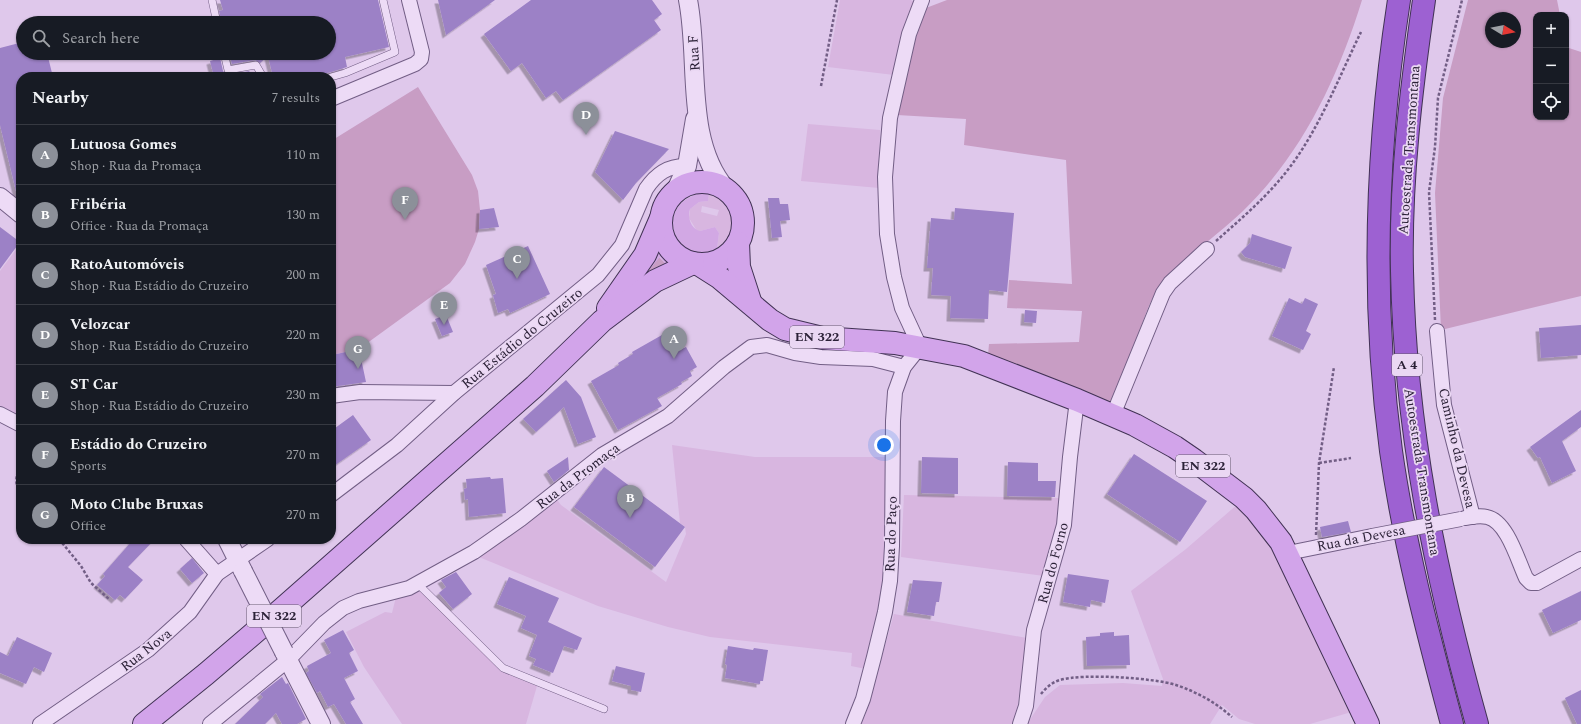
<!DOCTYPE html>
<html lang="en">
<head>
<meta charset="utf-8">
<style>
  body { margin:0; font-family:Spectral,serif; background:#20242c; color:#f1f3f6 }
  .controls { position:absolute; right:12px; top:12px; display:grid; overflow:hidden; border-radius:8px; box-shadow:0 1px 3px #0004 }
  .controls button { width:36px; height:36px; display:grid; place-items:center; padding:0; border:0; border-bottom:1px solid #363941; background:#171b24; color:#f1f3f6; font:20px sans-serif }
  .compass { position:absolute; left:1485px; top:12px; width:36px; height:36px; border-radius:50%; background:#171b24; box-shadow:0 1px 3px #0004; rotate:100deg }
  .you { position:absolute; left:884px; top:445px; width:14px; height:14px; margin:-10px; border:3px solid #fff; border-radius:50%; background:#1a73e8; box-shadow:0 0 0 6px #1a73e833 }
  .badge { display:grid; place-items:center; width:26px; height:26px; border-radius:50%; background:#8c9099; color:#fff; font-size:13px; font-weight:700 }
  .pin { position:absolute; translate:-50% -33px; filter:drop-shadow(0 1px 2px #0008) }
  .pin::after { content:''; position:absolute; top:21px; width:14px; height:12px; background:inherit; clip-path:polygon(0 0,100% 0,50% 100%) }
  .list { margin:0; padding:0; list-style:none }
  h2 { display:flex; justify-content:space-between; align-items:center; height:52px; margin:0; padding:0 16px; font-size:17px }
  h2 small { font-size:13px; font-weight:400; color:#9ea1a6 }
  .list li { display:grid; grid-template-columns:26px 1fr auto; gap:12px; align-items:center; box-sizing:border-box; height:60px; padding:0 16px; border-top:1px solid #363941 }
  .list b { display:block; font-size:15px; white-space:nowrap }
  .list p { margin:0; font-size:13px; white-space:nowrap; color:#9ea1a6 }
  .list em { font-size:13px; font-style:normal; color:#9ea1a6 }
  .icon { flex:none; width:22px; height:22px; fill:none; stroke:currentColor; stroke-width:2; stroke-linecap:round; stroke-linejoin:round }
  .map { position:relative; flex:none; width:1581px; height:724px; overflow:hidden }
  .search { position:absolute; background:#171b24; box-shadow:0 1px 3px #0004; left:16px; top:16px; width:320px; height:44px; display:flex; align-items:center; gap:10px; box-sizing:border-box; padding:0 14px; border-radius:22px; color:#9ea1a6; font-size:15px }
  .panel { position:absolute; background:#171b24; box-shadow:0 1px 3px #0004; left:16px; top:72px; width:320px; height:472px; border-radius:16px }
  .map>svg:first-child { display:block }
  .farmland { fill:#d8b6e0; fill-rule:evenodd }
  .green { fill:#c89dc4; fill-rule:evenodd }
  .sand { fill:#d2a8e4; fill-rule:evenodd }
  .building { fill:#9c81c6; filter:url(#shadow) }
  .lines { fill:none; stroke-linecap:round; stroke-linejoin:round }
  .service-casing { stroke:#725e85; stroke-width:8 }
  .minor-casing { stroke:#725e85; stroke-width:16 }
  .tertiary-casing { stroke:#725e85; stroke-width:20 }
  .primary-casing { stroke:#413254; stroke-width:24 }
  .motorway-casing { stroke:#413254; stroke-width:24 }
  .path { stroke:#725e85; stroke-width:2.5; stroke-dasharray:3 2; stroke-linecap:butt }
  .service { stroke:#eddbf6; stroke-width:7 }
  .minor { stroke:#eddbf6; stroke-width:14 }
  .tertiary { stroke:#eddbf6; stroke-width:18 }
  .primary { stroke:#d2a4ea; stroke-width:22 }
  .motorway { stroke:#9d61d2; stroke-width:22 }
  .minor-bridge-casing { stroke:#725e85; stroke-width:16; stroke-linecap:butt }
  .tertiary-bridge-casing { stroke:#725e85; stroke-width:20; stroke-linecap:butt }
  .minor-bridge { stroke:#eddbf6; stroke-width:14 }
  .tertiary-bridge { stroke:#eddbf6; stroke-width:18 }
  .labels { text-anchor:middle; dominant-baseline:central; stroke-width:3.5; stroke-linejoin:round; paint-order:stroke }
  .shield { fill:#ead7f3; stroke:#64586f; stroke-width:1 }
  .shield-label { font-size:13px; font-weight:bold; fill:#2b2137 }
  .street-label { font-size:14px; fill:#2b2137; stroke:#ead7f3 }
</style>
</head>
<body>
<div class="map">
<svg width="1581" height="724" viewBox="0 0 1581 724">
  <defs>
    <filter id="shadow"><feDropShadow dx="-3.5" dy="3.5" stdDeviation="0" flood-color="#0004"/></filter>
  </defs>
  <rect width="100%" height="100%" fill="#dfc8eb"/>
  <g class="farmland">
    <path d="M840,0H911L914,2L900,40L894,75L828,67Z"/>
    <path d="M808,124L880,130L879,188L801,181Z"/>
    <path d="M709,194L720,199L727,206L732,215L733,226L730,236L724,244L717,249L719,233L715,227L700,231H697L689,218L690,209L699,202L708,201ZM702,206L719,210L717,216L701,212Z"/>
    <path d="M21,243V410L14,418L0,410V271Z"/>
    <path d="M672,445L755,457H888V568L866,669L851,666L852,653L710,637L668,627L598,606L474,555L555,497L561,505L666,582L686,534L685,527L680,523Z"/>
    <path d="M904,495L1060,498L1055,537L1044,576L901,557Z"/>
    <path d="M1239,503L1272,547L1355,711L1310,724H1255L1239,719L1222,705L1210,724H1027L1045,697L1060,685L1123,683L1162,686L1163,679L1131,591L1186,549Z"/>
    <path d="M421,588L503,671L537,686L526,724H402L364,667L346,632L385,612L392,613L396,597Z"/>
    <path d="M894,614L1027,638L1016,718L1012,724H861L865,716Z"/>
  </g>
  <g class="green">
    <path d="M947,0H1362C1338,78 1302,154 1243,211C1217,236 1179,261 1158,289C1149,302 1144,319 1139,333C1130,357 1121,380 1111,404L988,355L989,344L1079,342L1082,311L1007,308L1009,280L1072,284L1066,160L964,145L966,119L897,115L912,46L926,8Z"/>
    <path d="M1468,0H1557L1560,15H1536V117H1566V47L1581,52V296L1441,330L1435,193L1443,98ZM1491,18H1515V42H1491Z"/>
    <path d="M418,87L472,175L478,191L480,210L479,229L475,242L465,264L450,283L359,349L332,355L333,360L331,361V141Z"/>
    <path d="M659,257L665,263L642,278Z"/>
  </g>
  <g class="sand">
    <path d="M701,193L709,194L708,201L699,202L690,209C687,217 691,229 700,231L715,227L719,233L717,249C677,270 650,205 701,193Z"/>
    <path d="M659,253L669,263L629,290ZM660,257L665,263L644,277H643Z"/>
  </g>
  <g class="building">
    <path d="M220,0H378L389,47L345,57L347,67L331,72L308,77H273L268,56L260,63L255,60L232,64L229,53H329V23H222L219,11L223,10Z"/>
    <path d="M438,0H495L446,35Z"/>
    <path d="M531,0H652L662,14L654,20L661,30L563,100L556,91L546,98L522,63L511,71L484,34Z"/>
    <path d="M23,42V53H47L53,77H21V195H17L0,125V48Z"/>
    <path d="M219,53L223,71L226,75L250,71L243,77H214L210,61L220,58Z"/>
    <path d="M615,131L669,149L636,183L623,200L595,172Z"/>
    <path d="M768,198H779L780,204H788L790,220L780,221L782,237L772,238Z"/>
    <path d="M494,208L499,227L479,229L480,210Z"/>
    <path d="M955,208L1014,213L1007,292L989,290L988,319L950,318L951,296L931,295L933,268H927L931,218L954,220Z"/>
    <path d="M0,227L20,242L0,269Z"/>
    <path d="M1252,234L1292,247L1285,269L1245,257L1241,252L1250,243Z"/>
    <path d="M528,246L550,294L510,313L508,309L498,313L493,295L496,294L486,265Z"/>
    <path d="M1289,298L1302,304L1305,298L1318,304L1306,331L1311,334L1303,350L1272,336Z"/>
    <path d="M1025,310L1037,311L1036,323L1024,322Z"/>
    <path d="M446,315L453,332L442,336L435,319Z"/>
    <path d="M1581,325V355L1541,358L1539,328Z"/>
    <path d="M669,331L680,350L686,347L697,367L690,371L692,376L681,382L682,384L657,398L662,406L618,430L591,381L619,365L618,363L633,354L632,352Z"/>
    <path d="M359,349L366,382L331,387V361L333,360L332,355Z"/>
    <path d="M566,380L581,397L596,437L578,444L564,407L536,432L523,419Z"/>
    <path d="M1581,410V427L1562,441L1576,471L1552,483L1540,457L1538,458L1530,447Z"/>
    <path d="M353,415L371,440L331,468V431Z"/>
    <path d="M1134,454L1207,501L1180,542L1107,494Z"/>
    <path d="M568,457L569,470L554,482L547,471Z"/>
    <path d="M922,457L958,458V494L921,493Z"/>
    <path d="M1008,462L1038,463V481H1056L1055,497L1007,496Z"/>
    <path d="M604,467L685,527L655,567L574,507Z"/>
    <path d="M490,477L491,479L503,478L506,513L469,517L468,499L465,500L464,489L467,488L466,479Z"/>
    <path d="M1348,521L1351,532L1322,537L1320,527Z"/>
    <path d="M129,539H155L128,567L143,580L125,599L120,595L115,600L97,585L105,576L103,574L132,541Z"/>
    <path d="M192,558L204,573L192,583L180,569Z"/>
    <path d="M456,572L472,594L453,609L439,593L446,587L441,580Z"/>
    <path d="M1068,574L1109,580L1105,603L1091,600L1090,607L1063,602Z"/>
    <path d="M509,577L559,598L548,622L582,638L577,650L564,646L553,673L533,665L536,659L529,656L537,635L521,628L526,616L497,604Z"/>
    <path d="M913,580L942,582L939,602H936L934,616L907,612Z"/>
    <path d="M1581,591V620L1553,633L1542,610Z"/>
    <path d="M343,630L354,650L349,653L358,671L344,678L355,699L350,702L363,724H346L334,704L328,707L320,691L317,693L306,673L309,671L307,666L331,653L324,640Z"/>
    <path d="M1114,632V636L1129,635L1130,665L1087,666L1086,637L1100,636V633Z"/>
    <path d="M17,637L52,653L44,672L34,667L26,684L0,673V652L8,656Z"/>
    <path d="M728,646L753,650L754,648L768,650L763,681H760V684L725,678L727,665L725,664Z"/>
    <path d="M616,666L645,673L641,692L631,690V686L612,681Z"/>
    <path d="M282,677L286,684L288,683L306,719L297,724H282L276,713L265,724H235L263,697L260,694Z"/>
    <path d="M1581,690V724H1577L1565,698Z"/>
  </g>
  <g class="lines">
    <defs>
      <g id="service">
        <path d="M212,0L217,23"/>
        <path d="M224,53L228,70L256,65L263,77"/>
        <path d="M331,77L345,73L395,52L383,0"/>
        <path d="M418,584L503,668L604,709"/>
      </g>
      <g id="minor">
        <path d="M331,99L415,64L421,59L422,52L409,0"/>
        <path d="M1437,331L1444,405L1473,517"/>
        <path d="M331,396L360,392L454,393"/>
        <path d="M0,414L21,425"/>
        <path d="M1113,415L1163,293L1170,283L1207,249"/>
        <path d="M331,495L397,445L454,393L598,275L622,245L646,189C656,174 668,165 687,166"/>
        <path d="M1465,518C1472,517 1479,515 1487,517C1507,521 1518,561 1526,578L1531,583H1537L1581,559"/>
        <path d="M186,539L217,574"/>
        <path d="M1288,553L1372,536"/>
        <path d="M40,724L148,650L190,612L217,574L268,539"/>
        <path d="M210,724L288,660L324,623L343,608L359,601L409,588L474,552L521,519L602,455L668,416L724,367L751,347L767,345L795,353L821,357L873,359L904,367"/>
        <path d="M853,724L863,699L874,657L885,612L890,581L892,546L893,421L895,392L904,367L920,347L902,308L894,277L887,234L885,177L890,118L909,34L922,0"/>
        <path d="M1020,724L1026,706L1034,630L1064,525L1070,457L1077,400"/>
      </g>
      <g id="tertiary">
        <path d="M688,0C700,60 684,140 726,189"/>
        <path d="M676,190L687,166L695,119"/>
        <path d="M0,197L21,214"/>
        <path d="M227,539L243,571"/>
        <path d="M284,652L321,724"/>
      </g>
      <g id="primary">
        <circle cx="702" cy="223" r="41"/>
        <path d="M738,243L739,267L750,301"/>
        <path d="M698,264L720,278L770,320L785,329L822,338L895,343L964,356L1077,400L1135,425L1175,447L1194,460L1244,498L1256,510L1281,542L1368,724"/>
        <path d="M608,308L645,255L661,218"/>
        <path d="M144,724L206,674L282,609L535,386L602,321L655,281L693,263"/>
      </g>
      <g id="motorway">
        <path d="M1399,0C1376,149 1371,301 1391,451C1404,543 1428,634 1452,724"/>
        <path d="M1424,0C1411,90 1400,181 1402,271C1405,428 1435,573 1477,724"/>
      </g>
    </defs>
    <use href="#service" class="service-casing"/>
    <use href="#minor" class="minor-casing"/>
    <use href="#tertiary" class="tertiary-casing"/>
    <use href="#primary" class="primary-casing"/>
    <use href="#motorway" class="motorway-casing"/>
    <g class="path">
      <path d="M821,86L837,0"/>
      <path d="M1216,241C1242,218 1269,195 1290,167C1320,127 1339,77 1361,32"/>
      <path d="M1435,320L1429,192L1435,147L1438,98L1462,0"/>
      <path d="M21,462C17,473 13,484 21,493"/>
      <path d="M1319,463L1351,458"/>
      <path d="M1316,535L1319,463L1334,367"/>
      <path d="M59,539L81,566L91,583L109,599"/>
      <path d="M1041,694C1046,688 1052,682 1060,680C1083,673 1154,678 1176,685C1197,692 1215,702 1232,717"/>
    </g>
    <use href="#service" class="service"/>
    <use href="#minor" class="minor"/>
    <use href="#tertiary" class="tertiary"/>
    <use href="#primary" class="primary"/>
    <use href="#motorway" class="motorway"/>
    <defs>
      <path id="minor-bridge" d="M1372,536L1461,519"/>
      <path id="tertiary-bridge" d="M243,571L284,652"/>
    </defs>
    <use href="#minor-bridge" class="minor-bridge-casing"/>
    <use href="#tertiary-bridge" class="tertiary-bridge-casing"/>
    <use href="#minor-bridge" class="minor-bridge"/>
    <use href="#tertiary-bridge" class="tertiary-bridge"/>
  </g>
  <g class="labels">
    <g class="shield">
      <rect x="790" y="326" width="54" height="22" rx="3"/>
      <rect x="1392" y="354" width="30" height="22" rx="3"/>
      <rect x="1176" y="455" width="54" height="22" rx="3"/>
      <rect x="247" y="605" width="54" height="22" rx="3"/>
    </g>
    <g class="shield-label">
      <text x="817" y="337">EN 322</text>
      <text x="1407" y="365">A 4</text>
      <text x="1203" y="466">EN 322</text>
      <text x="274" y="616">EN 322</text>
    </g>
    <g class="street-label">
      <text transform="translate(694 53) rotate(-94)">Rua F</text>
      <text transform="translate(1409 150) rotate(-86)">Autoestrada Transmontana</text>
      <text transform="translate(522 338) rotate(-39)">Rua Estádio do Cruzeiro</text>
      <text transform="translate(1457 448) rotate(77)">Caminho da Devesa</text>
      <text transform="translate(1422 472) rotate(81)">Autoestrada Transmontana</text>
      <text transform="translate(578 476) rotate(-37)">Rua da Promaça</text>
      <text transform="translate(891 534) rotate(-88)">Rua do Paço</text>
      <text transform="translate(1361 538) rotate(-11)">Rua da Devesa</text>
      <text transform="translate(1053 563) rotate(-75)">Rua do Forno</text>
      <text transform="translate(146 650) rotate(-38)">Rua Nova</text>
    </g>
  </g>
</svg>
<div class="controls">
<button>+</button>
<button>−</button>
<button><svg class="icon" aria-label="locate" viewBox="0 0 24 24"><circle cx="12" cy="12" r="6"/><path d="M12 2v4M12 18v4M2 12h4M18 12h4"/></svg></button>
</div>
<svg class="compass" viewBox="-18 -18 36 36"><path d="M0-13l5 13h-10z" fill="#e53935"/><path d="M0 13l5-13h-10z" fill="#9ea1a6"/></svg>
<div class="you"></div>
<div class="pin badge" style="left:674px;top:359px">A</div>
<div class="pin badge" style="left:630px;top:518px">B</div>
<div class="pin badge" style="left:517px;top:279px">C</div>
<div class="pin badge" style="left:586px;top:135px">D</div>
<div class="pin badge" style="left:444px;top:325px">E</div>
<div class="pin badge" style="left:405px;top:220px">F</div>
<div class="pin badge" style="left:358px;top:369px">G</div>
<div class="search"><svg class="icon" aria-label="search" viewBox="0 0 24 24"><circle cx="10" cy="10" r="6"/><path d="M15 15l6 6"/></svg>Search here</div>
<section class="panel">
<h2>Nearby<small>7 results</small></h2>
<ul class="list">
<li><span class="badge">A</span><div><b>Lutuosa Gomes</b><p>Shop · Rua da Promaça</p></div><em>110 m</em></li>
<li><span class="badge">B</span><div><b>Fribéria</b><p>Office · Rua da Promaça</p></div><em>130 m</em></li>
<li><span class="badge">C</span><div><b>RatoAutomóveis</b><p>Shop · Rua Estádio do Cruzeiro</p></div><em>200 m</em></li>
<li><span class="badge">D</span><div><b>Velozcar</b><p>Shop · Rua Estádio do Cruzeiro</p></div><em>220 m</em></li>
<li><span class="badge">E</span><div><b>ST Car</b><p>Shop · Rua Estádio do Cruzeiro</p></div><em>230 m</em></li>
<li><span class="badge">F</span><div><b>Estádio do Cruzeiro</b><p>Sports</p></div><em>270 m</em></li>
<li><span class="badge">G</span><div><b>Moto Clube Bruxas</b><p>Office</p></div><em>270 m</em></li>
</ul>
</section>
</div>
</body>
</html>
